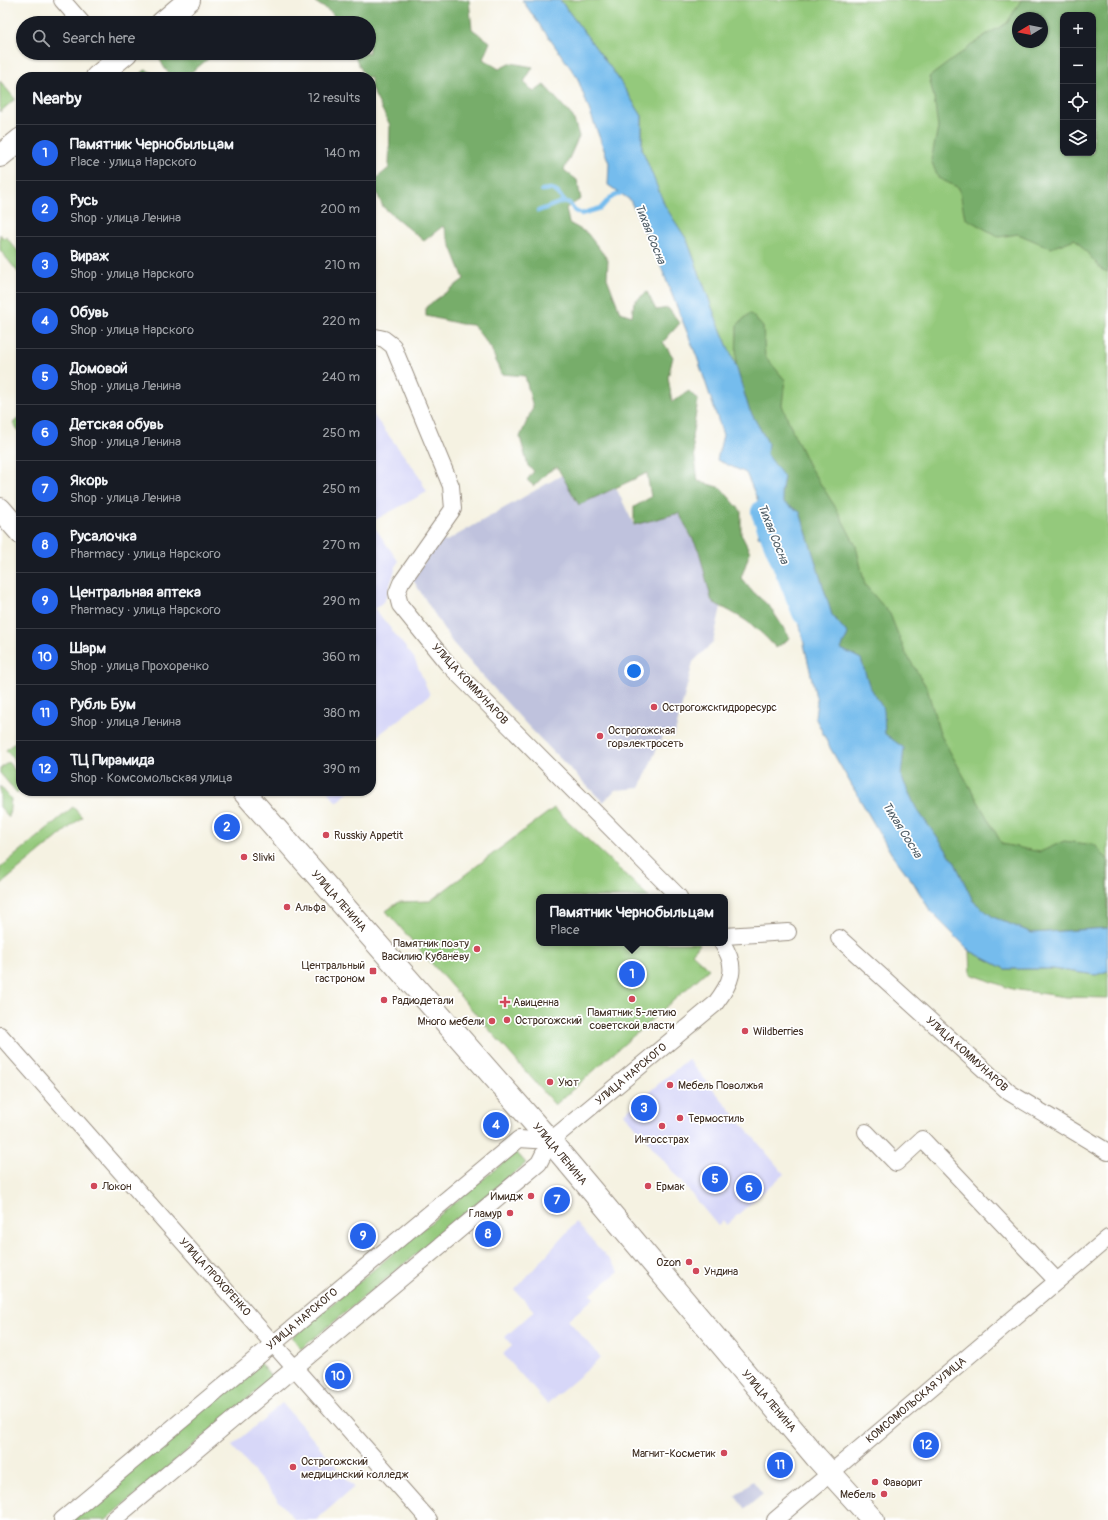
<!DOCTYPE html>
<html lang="en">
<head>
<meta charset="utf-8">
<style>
  body { margin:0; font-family:Pangolin,sans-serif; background:#242831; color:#f1f3f6 }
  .controls { position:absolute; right:12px; top:12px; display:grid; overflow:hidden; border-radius:8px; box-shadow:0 1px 3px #0004 }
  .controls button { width:36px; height:36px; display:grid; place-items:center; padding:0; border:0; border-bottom:1px solid #363941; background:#171b24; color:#f1f3f6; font:20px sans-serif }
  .compass { position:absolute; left:1012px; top:12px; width:36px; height:36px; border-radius:50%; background:#171b24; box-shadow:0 1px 3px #0004; rotate:260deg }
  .you { position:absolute; left:634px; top:671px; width:14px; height:14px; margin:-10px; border:3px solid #fff; border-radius:50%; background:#1a73e8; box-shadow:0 0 0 6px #1a73e833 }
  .badge { display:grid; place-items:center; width:26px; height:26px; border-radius:50%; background:#2563eb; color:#fff; font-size:13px; font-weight:700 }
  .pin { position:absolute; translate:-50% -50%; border:2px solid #fff; box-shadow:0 1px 4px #0006 }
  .popup { position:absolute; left:536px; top:894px; width:192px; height:52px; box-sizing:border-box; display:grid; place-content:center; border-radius:8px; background:#171b24; filter:drop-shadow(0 1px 3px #0005); font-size:13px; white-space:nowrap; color:#9ea1a6 }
  .popup b { font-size:15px; color:#f1f3f6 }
  .popup::after { content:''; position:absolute; left:50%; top:100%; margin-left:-8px; border:8px solid transparent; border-top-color:#171b24 }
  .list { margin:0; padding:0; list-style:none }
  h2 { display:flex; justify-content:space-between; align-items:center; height:52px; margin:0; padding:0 16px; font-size:17px }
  h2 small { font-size:13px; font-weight:400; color:#9ea1a6 }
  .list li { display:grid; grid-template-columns:26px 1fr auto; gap:12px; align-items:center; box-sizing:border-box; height:56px; padding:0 16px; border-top:1px solid #363941 }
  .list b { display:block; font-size:15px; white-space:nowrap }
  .list p { margin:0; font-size:13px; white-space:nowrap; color:#9ea1a6 }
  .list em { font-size:13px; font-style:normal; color:#9ea1a6 }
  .icon { flex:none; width:22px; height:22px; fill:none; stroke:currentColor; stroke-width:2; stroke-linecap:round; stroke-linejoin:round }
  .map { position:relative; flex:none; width:1108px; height:1520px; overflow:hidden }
  .search { position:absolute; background:#171b24; box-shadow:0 1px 3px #0004; left:16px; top:16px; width:360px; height:44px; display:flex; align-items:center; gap:10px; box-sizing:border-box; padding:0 14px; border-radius:22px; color:#9ea1a6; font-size:15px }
  .panel { position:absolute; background:#171b24; box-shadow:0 1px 3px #0004; left:16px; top:72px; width:360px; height:724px; border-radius:16px }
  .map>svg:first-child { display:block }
  .built { fill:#d7d7f8 }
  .industrial { fill:#bfc2dd }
  .green { fill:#94c97b; stroke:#687a4c; fill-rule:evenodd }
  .forest { fill:#77ad6b; stroke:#596c44; fill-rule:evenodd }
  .water { fill:#75bced; stroke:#587386 }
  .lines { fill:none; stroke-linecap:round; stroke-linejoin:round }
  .stream { stroke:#75bced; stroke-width:4.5 }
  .river { stroke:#75bced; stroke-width:26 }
  .street-casing { stroke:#988e80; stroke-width:18 }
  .secondary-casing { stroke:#988e80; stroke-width:24 }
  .street { stroke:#fff; stroke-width:16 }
  .secondary { stroke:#fff; stroke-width:22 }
  .poi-dot { fill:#d1495b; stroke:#fff; stroke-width:1.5 }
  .labels { text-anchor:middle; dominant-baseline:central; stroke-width:3.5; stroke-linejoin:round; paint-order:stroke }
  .street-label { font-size:11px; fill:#3b2a1e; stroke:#fff }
  .poi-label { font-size:11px; fill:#3b2a1e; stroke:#fff; text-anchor:start }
  .water-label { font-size:12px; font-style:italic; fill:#4f5d66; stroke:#fff }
</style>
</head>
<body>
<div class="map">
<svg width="1108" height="1520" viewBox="0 0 1108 1520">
  <rect width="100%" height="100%" fill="#fff"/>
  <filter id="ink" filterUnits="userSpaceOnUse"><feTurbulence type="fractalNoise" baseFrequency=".025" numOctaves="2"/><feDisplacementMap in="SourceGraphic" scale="8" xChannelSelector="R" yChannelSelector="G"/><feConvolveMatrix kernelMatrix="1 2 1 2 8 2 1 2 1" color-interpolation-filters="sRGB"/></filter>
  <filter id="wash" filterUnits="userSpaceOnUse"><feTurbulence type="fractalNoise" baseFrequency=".012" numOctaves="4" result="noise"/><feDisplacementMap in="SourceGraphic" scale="16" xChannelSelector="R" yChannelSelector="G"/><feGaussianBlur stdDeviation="0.9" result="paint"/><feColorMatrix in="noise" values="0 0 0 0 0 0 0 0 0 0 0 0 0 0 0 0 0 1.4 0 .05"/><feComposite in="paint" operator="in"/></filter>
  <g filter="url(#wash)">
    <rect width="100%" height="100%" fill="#f5f2e2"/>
    <g class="built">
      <path d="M371,412L417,473L427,492L371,522L398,561L385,600L375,609L414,658L430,695L371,741Z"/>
      <path d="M327,791H349L337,803Z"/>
      <path d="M688,1059L784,1174L726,1225L723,1221L718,1226L624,1113Z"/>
      <path d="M576,1222L619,1271L591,1294L594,1298L568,1320L601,1358L547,1404L503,1354L512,1346L505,1337L534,1311L515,1290Z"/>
      <path d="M282,1403L354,1487L316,1520H295L232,1446Z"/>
    </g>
    <g class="industrial">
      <path d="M562,475L579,505L616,488L634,525L679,513L699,551L712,602L721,607L713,642L693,662L674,737L663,734L640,788L615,790L603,802L527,725L452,642L413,580L432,549L431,547L443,540L445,542Z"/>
      <path d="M753,1481L763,1494L745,1509L735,1496Z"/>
    </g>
    <g class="green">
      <path d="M560,0H1108V928L1032,933L749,409L736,366L717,321L687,240L664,206L642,149V116L616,75ZM1063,15H1093V153H1063ZM1018,18H1042V42H1018Z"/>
      <path d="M0,81L15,99L0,112Z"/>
      <path d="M0,234L3,238L6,237L21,255V276L0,250Z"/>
      <path d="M21,416V434L13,423Z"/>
      <path d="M15,742L21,749V768L6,750Z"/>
      <path d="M8,762L21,778V789L17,793L0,773V769Z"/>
      <path d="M0,786L11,799L9,817L0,807Z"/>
      <path d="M73,807L82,817L0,885V868Z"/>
      <path d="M554,808L649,897H539V943H699L700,944L692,953L709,969L555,1105L386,911L399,902L430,901Z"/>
      <path d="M970,951L1005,969H1053L1096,975L1108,971V998L1066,997L1012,989L971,974Z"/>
      <path d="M516,1152L526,1163L301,1349L292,1337Z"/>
      <path d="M258,1361L272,1378L106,1520H72Z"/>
    </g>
    <g class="forest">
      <path d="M316,0H469L472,29L490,42L483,59L499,69L511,63L533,67L524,82L534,92L544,85L573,117L579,136L564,170L577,180L581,199L566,208L569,223L587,233L608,260L607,278L620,312L632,316L634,302L647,292L656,310L668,308L680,323L663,342L673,357L668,377L672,402L689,391L698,400L692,437L698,481L721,488L741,511V534L750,552L741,578L750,589L770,607L790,638L776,648C755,624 740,616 712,602L699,551L679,513L634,525V507L651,497L647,473L579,505L557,467L548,472L534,486L527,480L534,471L528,466L520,437L533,407L525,376L501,374L491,348L473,325L461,324L426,316V307L464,279L443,226L424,241L383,207L372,182L389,168L390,125L371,88V77H365L353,53H369V23H338L332,13L315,2Z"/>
      <path d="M1021,0H1108V272L1102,270L1075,239L1051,248L1018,234L999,237L965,218L959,188L938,178L931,160L938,128L934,98L929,77L984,36L1007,23ZM1063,15H1093V153H1063ZM1018,18H1042V42H1018Z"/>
      <path d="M165,53H216C195,67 175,96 160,59Z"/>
      <path d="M146,70L152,73L154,77H135Z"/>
      <path d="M750,313L763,327L765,356L785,380L782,405L793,432L809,466L836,508L856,546L865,585L890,614L905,652L927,688L940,734L1002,844L1040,852L1064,841L1095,845L1108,860V928L1032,933L993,917L973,901L954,861L916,808L901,776L904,748L885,734L884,710L869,685L861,659L841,649L848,634L832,615L800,512L784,503L781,493L784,477L766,454L768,443L749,409L736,366L737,325Z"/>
    </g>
    <path class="water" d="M522,0H560L616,75L642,116V149L665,206L687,240L717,321L736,366L749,409L768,443L767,454L784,477L781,493L784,503L800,512L832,615L848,634L841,649L861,659L869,685L884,710L885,734L904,748L901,776L916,808L954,861L973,901L993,917L1032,933L1108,928V971L1096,975L1053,969H1005L970,951L931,912L913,882L891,853L829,746L815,717L817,702L800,626L791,574L777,543L758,536L763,512L746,473L717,460L723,435L697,357L657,257L630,200L608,185L609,163L577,77Z"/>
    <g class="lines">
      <g class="stream">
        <path d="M542,190L551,189L558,193L564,201"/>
        <path d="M538,211L564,201L569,203L575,211L581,214L601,208L610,198L625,191"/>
      </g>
      <path class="river" d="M764,512L805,612"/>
    </g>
  </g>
  <g filter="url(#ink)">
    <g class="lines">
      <defs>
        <g id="street">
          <path d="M62,0L82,23"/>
          <path d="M371,336L384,339L393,346L451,486L453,509L401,583L397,593L400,605L447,663L679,897"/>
          <path d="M725,936L788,932"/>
          <path d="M839,938L1010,1093L1108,1152"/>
          <path d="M0,1035L429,1520"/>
          <path d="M866,1132L896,1163L922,1139L1057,1281"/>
          <path d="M62,1520L519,1139L550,1141"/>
          <path d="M113,1520L539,1163L550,1141L715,1004C731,983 739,968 722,943"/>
          <path d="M775,1520L1108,1238"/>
        </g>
        <g id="secondary">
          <path d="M162,23L189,0"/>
          <path d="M97,77L126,53"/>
          <path d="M0,156L21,139"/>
          <path d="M0,509L21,533"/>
          <path d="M243,791L550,1141L816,1457L873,1520"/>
        </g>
      </defs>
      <use href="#street" class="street-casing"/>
      <use href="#secondary" class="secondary-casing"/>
      <use href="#street" class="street"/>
      <use href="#secondary" class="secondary"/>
    </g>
  </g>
  <g class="poi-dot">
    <circle cx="654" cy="707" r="4"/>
    <circle cx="600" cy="736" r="4"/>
    <circle cx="326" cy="835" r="4"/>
    <circle cx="244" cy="857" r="4"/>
    <circle cx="287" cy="907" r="4"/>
    <circle cx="477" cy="949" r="4"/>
    <rect x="369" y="967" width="8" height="8" rx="2"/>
    <circle cx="632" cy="999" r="4"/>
    <circle cx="384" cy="1000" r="4"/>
    <path d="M503 996h4v4h4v4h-4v4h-4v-4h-4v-4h4z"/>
    <circle cx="507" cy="1020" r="4"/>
    <circle cx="492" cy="1021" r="4"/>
    <circle cx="745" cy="1031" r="4"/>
    <circle cx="550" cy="1082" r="4"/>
    <circle cx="670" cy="1085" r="4"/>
    <circle cx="680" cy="1118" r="4"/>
    <circle cx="662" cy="1126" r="4"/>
    <circle cx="94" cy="1186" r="4"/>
    <circle cx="648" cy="1186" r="4"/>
    <circle cx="531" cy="1196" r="4"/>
    <circle cx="510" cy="1213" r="4"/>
    <circle cx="689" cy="1262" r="4"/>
    <circle cx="696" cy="1271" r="4"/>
    <circle cx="724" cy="1453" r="4"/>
    <circle cx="293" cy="1467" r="4"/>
    <circle cx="875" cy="1482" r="4"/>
    <circle cx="884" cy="1494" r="4"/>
  </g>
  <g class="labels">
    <g class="street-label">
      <text transform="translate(470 684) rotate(47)">УЛИЦА КОММУНАРОВ</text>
      <text transform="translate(339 901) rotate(49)">УЛИЦА ЛЕНИНА</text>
      <text transform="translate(967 1054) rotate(42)">УЛИЦА КОММУНАРОВ</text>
      <text transform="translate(631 1074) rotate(-40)">УЛИЦА НАРСКОГО</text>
      <text transform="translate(560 1154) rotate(50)">УЛИЦА ЛЕНИНА</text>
      <text transform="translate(215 1277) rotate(48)">УЛИЦА ПРОХОРЕНКО</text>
      <text transform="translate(302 1319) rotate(-40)">УЛИЦА НАРСКОГО</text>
      <text transform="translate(916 1400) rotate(-40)">КОМСОМОЛЬСКАЯ УЛИЦА</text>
      <text transform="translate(769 1401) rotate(50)">УЛИЦА ЛЕНИНА</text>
    </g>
    <g class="poi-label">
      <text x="662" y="707">Острогожскгидроресурс</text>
      <text x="608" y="730">Острогожская<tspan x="608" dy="13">горэлектросеть</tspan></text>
      <text x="334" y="835">Russkiy Appetit</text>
      <text x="252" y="857">Slivki</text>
      <text x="295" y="907">Альфа</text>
      <text x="469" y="943" text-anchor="end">Памятник поэту<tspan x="469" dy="13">Василию Кубанёву</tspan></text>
      <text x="365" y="965" text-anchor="end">Центральный<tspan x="365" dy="13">гастроном</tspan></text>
      <text x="392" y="1000">Радиодетали</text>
      <text x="513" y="1002">Авиценна</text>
      <text x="632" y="1012" text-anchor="middle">Памятник 5-летию<tspan x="632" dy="13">советской власти</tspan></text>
      <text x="515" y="1020">Острогожский</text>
      <text x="484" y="1021" text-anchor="end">Много мебели</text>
      <text x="753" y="1031">Wildberries</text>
      <text x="558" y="1082">Уют</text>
      <text x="678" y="1085">Мебель Поволжья</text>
      <text x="688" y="1118">Термостиль</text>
      <text x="662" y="1139" text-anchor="middle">Ингосстрах</text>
      <text x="102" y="1186">Локон</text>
      <text x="656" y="1186">Ермак</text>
      <text x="523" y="1196" text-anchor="end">Имидж</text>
      <text x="502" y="1213" text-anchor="end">Гламур</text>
      <text x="681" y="1262" text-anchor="end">Ozon</text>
      <text x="704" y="1271">Ундина</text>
      <text x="716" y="1453" text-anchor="end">Магнит-Косметик</text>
      <text x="301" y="1461">Острогожский<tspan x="301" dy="13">медицинский колледж</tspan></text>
      <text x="883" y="1482">Фаворит</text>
      <text x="876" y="1494" text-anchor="end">Мебель</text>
    </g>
    <g class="water-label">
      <text transform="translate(650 234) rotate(68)">Тихая Сосна</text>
      <text transform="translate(773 534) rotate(68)">Тихая Сосна</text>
      <text transform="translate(902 830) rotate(58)">Тихая Сосна</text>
    </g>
  </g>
</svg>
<div class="controls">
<button>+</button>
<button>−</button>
<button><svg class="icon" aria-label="locate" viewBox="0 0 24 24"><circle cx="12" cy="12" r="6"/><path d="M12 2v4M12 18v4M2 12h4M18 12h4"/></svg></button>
<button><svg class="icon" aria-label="layers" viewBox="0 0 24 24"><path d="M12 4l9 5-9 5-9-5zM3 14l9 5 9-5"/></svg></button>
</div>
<svg class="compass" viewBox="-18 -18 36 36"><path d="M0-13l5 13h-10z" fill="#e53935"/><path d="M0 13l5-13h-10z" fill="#9ea1a6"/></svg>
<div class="you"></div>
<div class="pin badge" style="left:632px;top:974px">1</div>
<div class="popup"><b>Памятник Чернобыльцам</b>Place</div>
<div class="pin badge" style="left:227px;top:827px">2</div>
<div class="pin badge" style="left:644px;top:1108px">3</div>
<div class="pin badge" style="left:496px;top:1125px">4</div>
<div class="pin badge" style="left:715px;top:1179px">5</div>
<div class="pin badge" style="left:749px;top:1188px">6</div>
<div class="pin badge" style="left:557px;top:1200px">7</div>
<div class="pin badge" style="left:488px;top:1234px">8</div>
<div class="pin badge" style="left:363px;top:1236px">9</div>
<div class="pin badge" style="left:338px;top:1376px">10</div>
<div class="pin badge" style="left:780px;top:1465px">11</div>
<div class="pin badge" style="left:926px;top:1445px">12</div>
<div class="search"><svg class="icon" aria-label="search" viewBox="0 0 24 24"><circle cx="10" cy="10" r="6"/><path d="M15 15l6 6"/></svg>Search here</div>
<section class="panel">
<h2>Nearby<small>12 results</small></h2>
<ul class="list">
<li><span class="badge">1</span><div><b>Памятник Чернобыльцам</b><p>Place · улица Нарского</p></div><em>140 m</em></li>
<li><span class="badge">2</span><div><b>Русь</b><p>Shop · улица Ленина</p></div><em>200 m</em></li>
<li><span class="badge">3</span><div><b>Вираж</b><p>Shop · улица Нарского</p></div><em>210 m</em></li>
<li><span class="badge">4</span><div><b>Обувь</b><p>Shop · улица Нарского</p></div><em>220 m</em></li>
<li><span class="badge">5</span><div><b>Домовой</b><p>Shop · улица Ленина</p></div><em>240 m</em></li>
<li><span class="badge">6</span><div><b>Детская обувь</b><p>Shop · улица Ленина</p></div><em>250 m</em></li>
<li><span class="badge">7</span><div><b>Якорь</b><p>Shop · улица Ленина</p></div><em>250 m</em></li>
<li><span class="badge">8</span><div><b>Русалочка</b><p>Pharmacy · улица Нарского</p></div><em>270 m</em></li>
<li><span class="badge">9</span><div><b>Центральная аптека</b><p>Pharmacy · улица Нарского</p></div><em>290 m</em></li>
<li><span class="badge">10</span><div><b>Шарм</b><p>Shop · улица Прохоренко</p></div><em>360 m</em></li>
<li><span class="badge">11</span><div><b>Рубль Бум</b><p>Shop · улица Ленина</p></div><em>380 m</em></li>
<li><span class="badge">12</span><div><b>ТЦ Пирамида</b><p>Shop · Комсомольская улица</p></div><em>390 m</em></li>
</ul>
</section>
</div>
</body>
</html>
